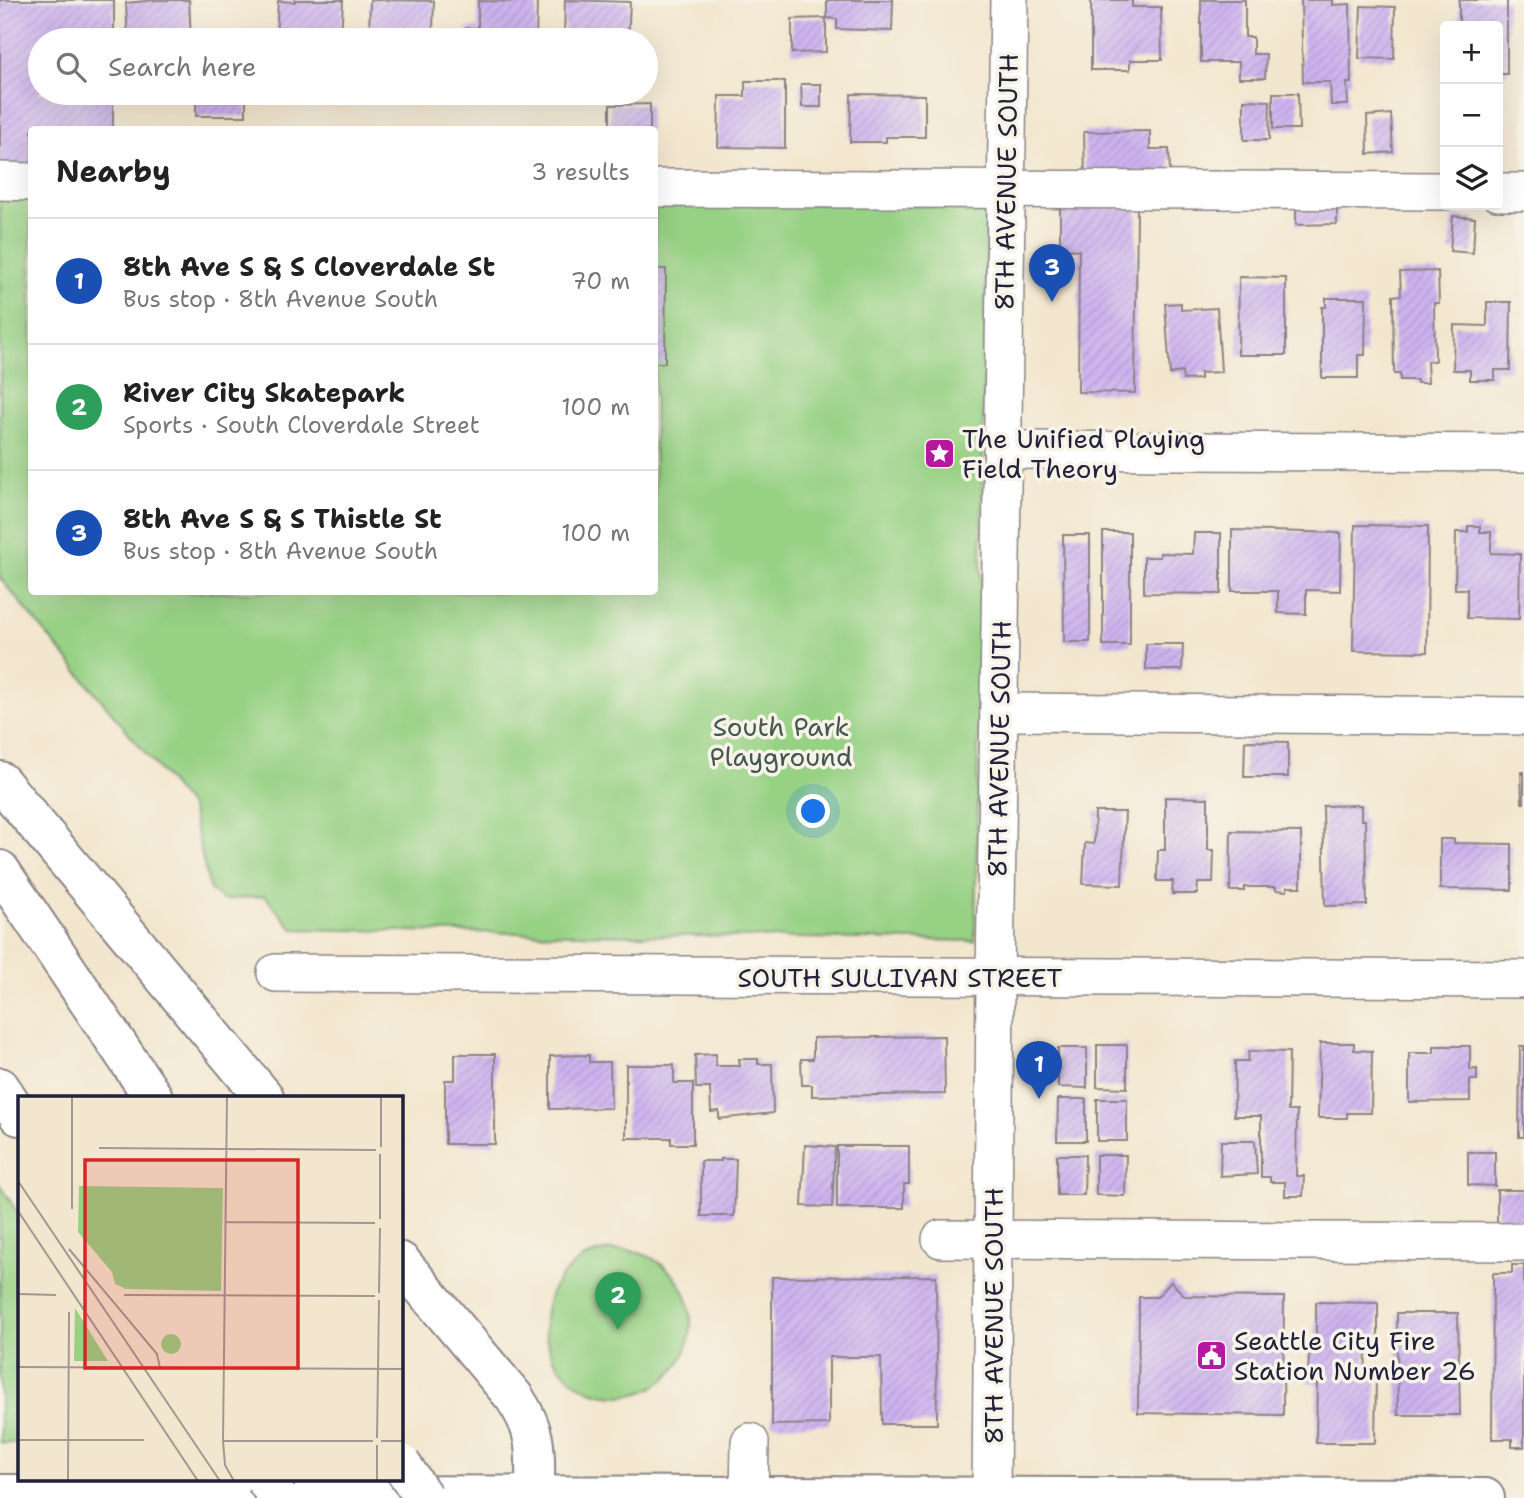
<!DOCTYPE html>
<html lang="en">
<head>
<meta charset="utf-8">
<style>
  body { margin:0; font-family:"Shantell Sans",sans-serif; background:#f6f6f6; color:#222 }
  .controls { position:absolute; right:21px; top:21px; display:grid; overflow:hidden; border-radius:7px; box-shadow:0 7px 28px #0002 }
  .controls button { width:63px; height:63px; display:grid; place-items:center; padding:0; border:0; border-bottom:2px solid #e0e0e0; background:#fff; color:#222; font:35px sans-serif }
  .you { position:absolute; left:814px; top:812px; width:24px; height:24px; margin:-18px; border:5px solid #fff; border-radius:50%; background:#1a73e8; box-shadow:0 0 0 10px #1a73e833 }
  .badge { display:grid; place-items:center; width:46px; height:46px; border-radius:50%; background:#b5179e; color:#fff; font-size:23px; font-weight:700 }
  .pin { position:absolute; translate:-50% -58px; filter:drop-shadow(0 2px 4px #0008) }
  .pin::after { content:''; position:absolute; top:37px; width:24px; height:21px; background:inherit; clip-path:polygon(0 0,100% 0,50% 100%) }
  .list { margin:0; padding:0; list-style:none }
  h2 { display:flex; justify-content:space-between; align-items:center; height:91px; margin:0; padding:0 28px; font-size:30px }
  h2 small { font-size:23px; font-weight:400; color:#767676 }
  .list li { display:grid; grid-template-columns:46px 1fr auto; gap:21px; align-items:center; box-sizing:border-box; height:126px; padding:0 28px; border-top:2px solid #e0e0e0 }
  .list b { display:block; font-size:26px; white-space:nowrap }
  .list p { margin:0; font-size:23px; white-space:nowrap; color:#767676 }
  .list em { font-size:23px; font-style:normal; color:#767676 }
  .icon { flex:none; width:38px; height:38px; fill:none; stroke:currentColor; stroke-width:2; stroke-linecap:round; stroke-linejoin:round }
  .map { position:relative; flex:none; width:1524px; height:1498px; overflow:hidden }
  .search { position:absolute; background:#fff; box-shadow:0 7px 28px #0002; left:28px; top:28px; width:630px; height:77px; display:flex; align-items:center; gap:18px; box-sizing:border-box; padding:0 24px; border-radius:38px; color:#767676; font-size:26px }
  .panel { position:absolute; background:#fff; box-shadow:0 7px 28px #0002; left:28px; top:126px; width:630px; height:469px; border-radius:7px }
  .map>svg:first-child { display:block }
  .park { fill:#97d184; stroke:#5c7a60; stroke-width:2 }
  .building { fill:url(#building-hatch) }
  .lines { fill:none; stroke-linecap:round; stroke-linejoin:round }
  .minor-casing { stroke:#8a8484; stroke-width:40 }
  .major-casing { stroke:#8a8484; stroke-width:42 }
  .highway-casing { stroke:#8a8484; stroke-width:42 }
  .minor { stroke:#fff; stroke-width:37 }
  .major { stroke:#fff; stroke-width:38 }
  .highway { stroke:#fff; stroke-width:38 }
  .highway-bridge-casing { stroke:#8a8484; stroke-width:42; stroke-linecap:butt }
  .highway-bridge { stroke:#fff; stroke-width:38 }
  .labels { text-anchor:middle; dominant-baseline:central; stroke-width:7; stroke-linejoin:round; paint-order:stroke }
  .street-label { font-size:26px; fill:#22223b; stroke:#f7f3e8 }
  .poi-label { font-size:26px; fill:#22223b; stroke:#f7f3e8; text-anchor:start }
  .park-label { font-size:26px; fill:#455751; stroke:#f7f3e8 }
  .inset-road { fill:none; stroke:#9f9893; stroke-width:2 }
  .view { fill:#d62828; fill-opacity:0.15; stroke:#d62828; stroke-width:3.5 }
  .inset-edge { fill:none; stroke:#22223b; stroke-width:3.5 }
</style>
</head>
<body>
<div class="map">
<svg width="1524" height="1498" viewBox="0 0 1524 1498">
  <defs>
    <pattern id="building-hatch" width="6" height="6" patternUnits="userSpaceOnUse" patternTransform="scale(1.75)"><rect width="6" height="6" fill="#ceb3ef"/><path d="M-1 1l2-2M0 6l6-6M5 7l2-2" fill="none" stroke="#b19ace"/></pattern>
  </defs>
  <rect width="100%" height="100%" fill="#f7f3e8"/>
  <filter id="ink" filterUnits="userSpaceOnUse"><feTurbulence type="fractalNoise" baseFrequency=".0143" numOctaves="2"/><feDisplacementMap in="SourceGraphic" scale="14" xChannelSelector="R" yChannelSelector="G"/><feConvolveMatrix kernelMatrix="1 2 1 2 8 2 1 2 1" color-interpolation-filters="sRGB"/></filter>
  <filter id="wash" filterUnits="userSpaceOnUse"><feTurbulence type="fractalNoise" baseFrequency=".00686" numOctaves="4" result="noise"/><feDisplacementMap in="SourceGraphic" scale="28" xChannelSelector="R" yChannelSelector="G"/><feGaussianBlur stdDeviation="1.57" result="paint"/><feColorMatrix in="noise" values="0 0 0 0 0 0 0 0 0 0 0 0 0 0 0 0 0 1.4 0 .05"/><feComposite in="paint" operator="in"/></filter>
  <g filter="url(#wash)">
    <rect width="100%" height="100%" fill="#f3e6ce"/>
    <g class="park">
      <path d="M0,190L31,191L32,592H654L655,200L987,207L975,941L293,929L265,896L223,900L210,890L191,808L0,578Z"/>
      <path d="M0,1185L19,1215V1443H0Z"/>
      <circle cx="618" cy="1323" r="73"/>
    </g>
    <g id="blocks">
      <g class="building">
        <path d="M0,0H114V40H40V93H113V130H32V165H0Z"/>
        <path d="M156,0H189L191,40H128L126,3Z"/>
        <path d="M295,0H343L341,40H276L278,1L295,2Z"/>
        <path d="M370,0L434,1L433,31L454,32V40H369Z"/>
        <path d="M565,0L630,2L628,40H564Z"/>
        <path d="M827,0H893L892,31L837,29V19L827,18Z"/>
        <path d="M1091,0H1132V7H1161L1162,60H1130V70H1091Z"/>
        <path d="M1201,0H1245V37H1253V54H1266L1265,78H1239V62H1201Z"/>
        <path d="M1301,0H1333V5L1350,4L1351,83H1347L1348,105H1331L1330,82H1303Z"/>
        <path d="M1459,0H1507V74H1498V26H1459Z"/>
        <path d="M478,1L537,2L536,40H466V28H478Z"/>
        <path d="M1361,6L1395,7L1394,59L1359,58Z"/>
        <path d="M826,18V52L792,53V19Z"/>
        <path d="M197,36L247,37V40H197Z"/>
        <path d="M745,81H785V148L718,147L719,96H745Z"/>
        <path d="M801,84H821V107H802Z"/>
        <rect x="196" y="93" width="50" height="23"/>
        <path d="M549,93H587V98L549,97Z"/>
        <path d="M1273,93H1298L1299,129H1273Z"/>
        <path d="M851,94L925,95V137H886V142H850Z"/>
        <path d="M1244,100L1270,101L1269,140H1244Z"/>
        <path d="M650,104V130H610V105Z"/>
        <path d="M1391,114L1393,152L1368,154L1367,116Z"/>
        <path d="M1150,131V149H1169L1170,172L1085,179L1084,132Z"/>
        <path d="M1337,200V224L1296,225V201Z"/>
        <path d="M1060,207L1137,208L1135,393L1078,392L1079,250L1060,249Z"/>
        <path d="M1453,216L1475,218L1473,253L1450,251Z"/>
        <path d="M654,269H666L665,363H654Z"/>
        <path d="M1438,271L1439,303H1434L1435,361H1427L1428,383H1417V380H1400V374H1394L1393,296L1401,295L1400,272Z"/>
        <path d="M1239,277L1286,278V355H1238Z"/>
        <path d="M1326,298H1366L1365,355H1358V378H1322V307H1326Z"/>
        <path d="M1487,302H1511L1510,370H1495V380H1470V370H1453L1454,325L1487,326Z"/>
        <path d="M1181,303V310L1217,308L1221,372L1200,373V379L1183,380L1182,372L1170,374L1165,304Z"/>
        <path d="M1355,525L1428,526L1427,652L1353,651Z"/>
        <path d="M1468,526H1480V532H1491V553L1520,554L1519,619L1467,618V589H1455L1456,532H1468Z"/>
        <path d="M1232,530L1341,533L1340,591L1306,590V614L1278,613V591H1232Z"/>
        <rect x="1103" y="532" width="27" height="113"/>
        <path d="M1194,533H1221V594L1144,593V557H1160V553L1193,554Z"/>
        <path d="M1063,535H1090V642H1064Z"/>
        <path d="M1146,644H1183L1182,670H1146Z"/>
        <path d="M1245,741L1288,742V777H1244Z"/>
        <path d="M1521,772H1524V803H1522Z"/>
        <path d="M1165,797L1208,798V850H1214L1213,883H1198L1197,894H1172L1173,881H1157L1158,850H1165Z"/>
        <path d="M1361,805V820H1365L1367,905L1325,906L1323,806Z"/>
        <path d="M1095,812H1125L1122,885L1083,884L1085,843L1094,844Z"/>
        <path d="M1231,831L1301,832V887H1287V891L1276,890V887H1244V891H1230Z"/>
        <path d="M1440,839H1454V843L1512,844V890L1440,889Z"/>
        <path d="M944,1036L945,1094L812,1096V1085H802L801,1059H813V1038Z"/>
        <path d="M1320,1043H1354V1050L1372,1051L1371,1113H1347V1118H1318Z"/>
        <path d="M1097,1045H1127V1088L1097,1087Z"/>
        <path d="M1434,1046H1470V1070L1477,1069V1080H1470V1101L1409,1102V1053H1434Z"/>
        <path d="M1520,1046H1524V1137H1519Z"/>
        <path d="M1058,1048H1087V1088L1058,1087Z"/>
        <path d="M1249,1051L1289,1052L1288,1111H1297L1296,1176H1304L1303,1196H1285V1182H1270V1177H1261V1116H1234L1235,1061H1248Z"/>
        <path d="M455,1054H495V1144H445V1080H455Z"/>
        <path d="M716,1054V1066H740L739,1059H758V1064H772L773,1113L719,1119V1111L711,1112L710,1088H696L695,1055Z"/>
        <path d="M589,1055V1062H610L611,1108L550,1109V1056Z"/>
        <path d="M626,1065H674V1083H693V1144H671V1138H626Z"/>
        <path d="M1058,1099H1086V1141H1057Z"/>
        <rect x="1097" y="1099" width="30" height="42"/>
        <path d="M1221,1141H1255L1257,1174L1220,1176Z"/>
        <path d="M805,1145L835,1147L832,1207L802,1206Z"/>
        <path d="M837,1146H909V1184H904V1208H837Z"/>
        <path d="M1468,1152H1495V1186L1468,1185Z"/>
        <path d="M1057,1155H1085L1084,1195H1057Z"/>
        <path d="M1096,1155H1126L1125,1196L1096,1195Z"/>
        <path d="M721,1159H736L734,1216H701V1161H721Z"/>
        <rect x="1497" y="1190" width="27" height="40"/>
        <path d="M1512,1265H1524V1447H1512V1439H1492L1493,1273H1512Z"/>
        <path d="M936,1276L937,1424H882L881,1357H829V1424L772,1425V1277Z"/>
        <path d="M1171,1282L1185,1296L1284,1297L1283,1415L1138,1413L1139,1297H1157Z"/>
        <path d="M1316,1302L1378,1303V1353L1366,1352L1365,1377H1376L1375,1443H1316L1317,1383H1308L1309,1351H1316Z"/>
        <path d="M1397,1313H1458L1460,1415H1398Z"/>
      </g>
    </g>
  </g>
  <g filter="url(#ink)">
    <use href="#blocks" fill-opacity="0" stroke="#8a8484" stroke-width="2"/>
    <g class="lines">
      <defs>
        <g id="minor">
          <path d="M0,181L32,182"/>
          <path d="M654,188L1445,191"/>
          <path d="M1498,192H1524"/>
          <path d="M1002,450L1524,453"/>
          <path d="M999,712L1524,716"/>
          <path d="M276,973L1524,979"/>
          <path d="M941,1239L1524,1242"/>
          <path d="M749,1496L750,1442"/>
          <path d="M991,1498L995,978L1009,0"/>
        </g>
        <path id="major" d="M0,1494L1485,1498"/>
        <g id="highway">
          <path d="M0,781L264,1097"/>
          <path d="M0,870L153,1097"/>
          <path d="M0,1087L19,1116"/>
          <path d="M401,1262L514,1397C539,1434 535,1452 535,1494"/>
        </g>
      </defs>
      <use href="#minor" class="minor-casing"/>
      <use href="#major" class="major-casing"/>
      <use href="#highway" class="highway-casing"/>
      <use href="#minor" class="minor"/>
      <use href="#major" class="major"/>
      <use href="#highway" class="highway"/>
      <defs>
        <g id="highway-bridge">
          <path d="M401,1464L424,1498"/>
          <path d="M265,1479L278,1498"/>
        </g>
      </defs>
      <use href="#highway-bridge" class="highway-bridge-casing"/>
      <use href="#highway-bridge" class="highway-bridge"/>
    </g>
  </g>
  <defs>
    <symbol id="sight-square" viewBox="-11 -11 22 22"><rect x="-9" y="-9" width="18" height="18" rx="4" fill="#b5179e" stroke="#f7f3e8"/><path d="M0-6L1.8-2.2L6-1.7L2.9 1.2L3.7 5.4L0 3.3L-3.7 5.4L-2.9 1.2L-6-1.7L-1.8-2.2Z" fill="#fff"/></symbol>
    <symbol id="civic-square" viewBox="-11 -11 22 22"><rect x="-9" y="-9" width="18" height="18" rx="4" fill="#b5179e" stroke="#f7f3e8"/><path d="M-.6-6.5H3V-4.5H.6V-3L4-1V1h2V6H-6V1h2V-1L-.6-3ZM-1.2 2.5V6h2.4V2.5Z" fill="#fff"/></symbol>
  </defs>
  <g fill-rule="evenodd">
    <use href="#sight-square" x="922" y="436" width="35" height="35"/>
    <use href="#civic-square" x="1194" y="1338" width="35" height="35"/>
  </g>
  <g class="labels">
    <g class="street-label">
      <text transform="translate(1006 182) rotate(-89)">8TH AVENUE SOUTH</text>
      <text transform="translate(999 749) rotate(-89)">8TH AVENUE SOUTH</text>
      <text x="900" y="977">SOUTH SULLIVAN STREET</text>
      <text transform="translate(993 1316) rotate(-90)">8TH AVENUE SOUTH</text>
    </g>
    <g class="poi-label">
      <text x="962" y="438">The Unified Playing<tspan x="962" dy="30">Field Theory</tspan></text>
      <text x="1234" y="1340">Seattle City Fire<tspan x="1234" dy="30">Station Number 26</tspan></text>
    </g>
    <g class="park-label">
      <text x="781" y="726">South Park<tspan x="781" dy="30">Playground</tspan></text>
    </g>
  </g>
  <g transform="translate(18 1096)">
    <rect width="385" height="385" fill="#f3e6ce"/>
    <path d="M61,90L205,92L203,195L108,193L97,188L94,176L60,136ZM57,212L90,265H56ZM143 248a10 10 0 1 1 20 0a10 10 0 1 1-20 0Z" fill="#97d184"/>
    <path class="inset-road" d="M209,0L205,345L207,369L216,385M363,51V0M81,52L358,54M0,85L202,385M54,113V0M0,115L180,385M362,123V58M207,126L357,127M51,153L139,258L142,272M361,197L362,132M0,198L38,199M106,199L357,200M0,271L385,273M359,342L361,204M0,344H126M205,345H355M363,345H385M50,385L51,216M359,385V349"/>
    <path class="view" d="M67,64H280V272H67Z"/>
    <rect width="385" height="385" class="inset-edge"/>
  </g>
</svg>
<div class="controls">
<button>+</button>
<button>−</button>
<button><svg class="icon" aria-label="layers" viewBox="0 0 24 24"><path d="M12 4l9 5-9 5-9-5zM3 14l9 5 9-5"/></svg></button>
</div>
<div class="you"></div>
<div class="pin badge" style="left:1039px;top:1099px;background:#1a4fb4">1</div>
<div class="pin badge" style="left:618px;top:1330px;background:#2e9e5b">2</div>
<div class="pin badge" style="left:1052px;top:302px;background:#1a4fb4">3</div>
<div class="search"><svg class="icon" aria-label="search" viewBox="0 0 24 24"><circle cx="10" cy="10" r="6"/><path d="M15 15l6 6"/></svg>Search here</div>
<section class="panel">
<h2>Nearby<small>3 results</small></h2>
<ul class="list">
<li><span class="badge" style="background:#1a4fb4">1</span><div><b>8th Ave S &amp; S Cloverdale St</b><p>Bus stop · 8th Avenue South</p></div><em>70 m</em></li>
<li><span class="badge" style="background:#2e9e5b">2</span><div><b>River City Skatepark</b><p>Sports · South Cloverdale Street</p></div><em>100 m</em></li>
<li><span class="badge" style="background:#1a4fb4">3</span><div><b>8th Ave S &amp; S Thistle St</b><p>Bus stop · 8th Avenue South</p></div><em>100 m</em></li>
</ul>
</section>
</div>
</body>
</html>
